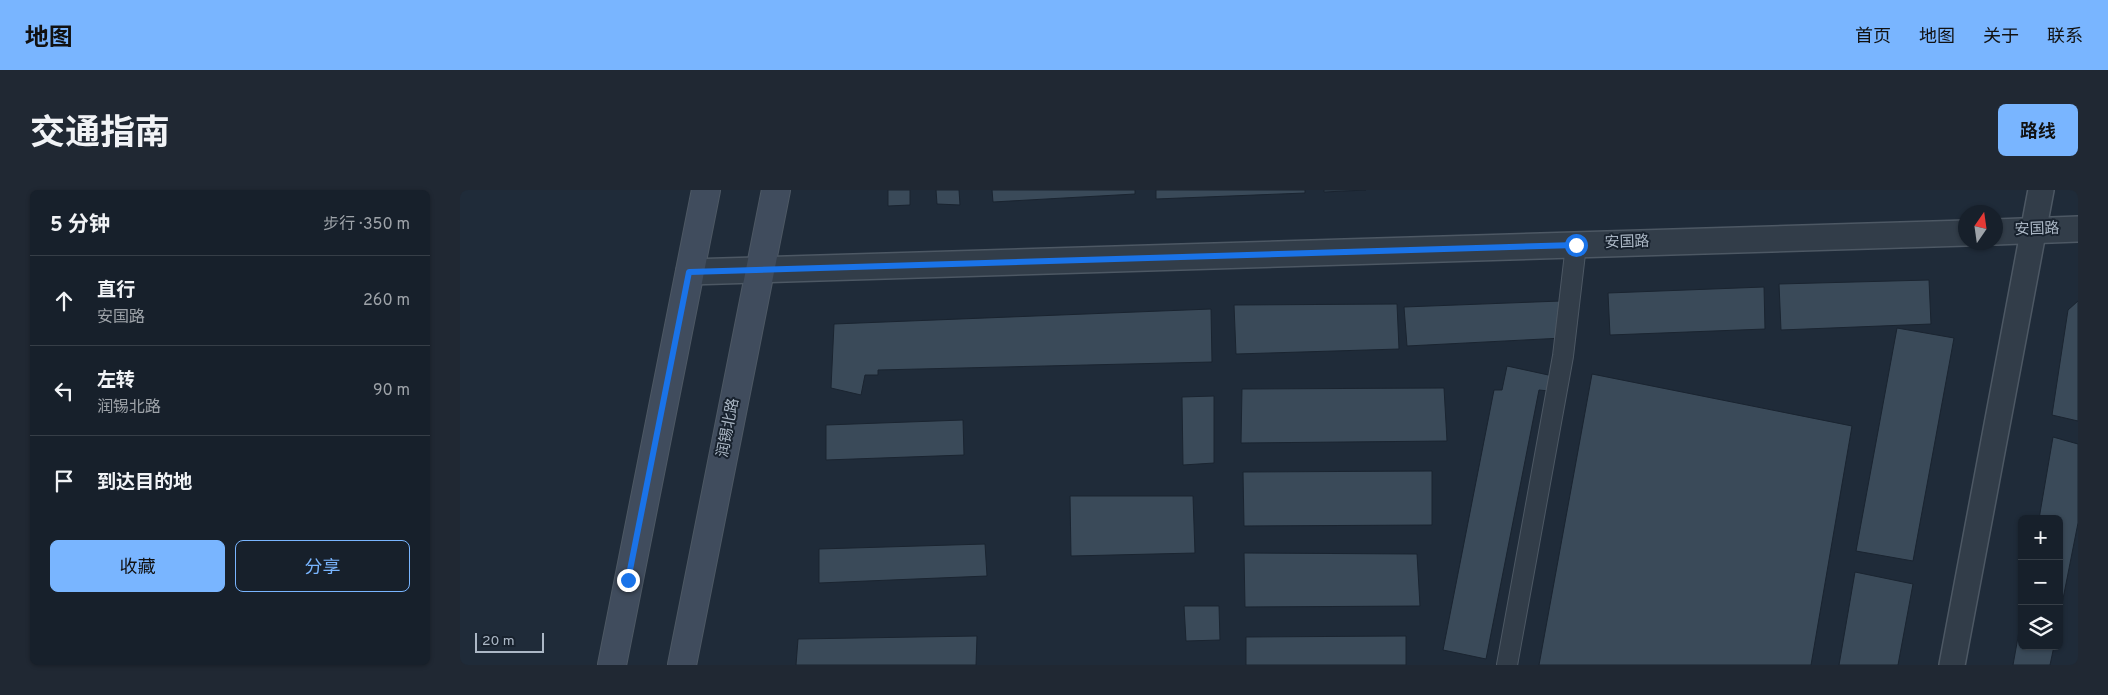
<!DOCTYPE html>
<html lang="zh">
<head>
<meta charset="utf-8">
<style>
  body { margin:0; font-family:Overpass,"Noto Sans SC",sans-serif; background:#202833; color:#f1f3f6 }
  .controls { position:absolute; right:15px; bottom:15px; display:grid; overflow:hidden; border-radius:8px; box-shadow:0 1px 4px #0004 }
  .controls button { width:45px; height:45px; display:grid; place-items:center; padding:0; border:0; border-bottom:1px solid #363e47; background:#17202b; color:#f1f3f6; font:25px sans-serif }
  .compass { position:absolute; left:1498px; top:15px; width:45px; height:45px; border-radius:50%; background:#17202b; box-shadow:0 1px 4px #0004; rotate:13deg }
  .scale { position:absolute; left:15px; bottom:12px; width:69px; box-sizing:border-box; padding-left:5px; border:2px solid #acb8c6; border-top:0; font-size:14px; line-height:18px; white-space:nowrap; color:#acb8c6; -webkit-text-stroke:4px #18222e; paint-order:stroke }
  .stop { position:absolute; width:15px; height:15px; margin:-11px; border:4px solid #1a73e8; border-radius:50%; background:#fff }
  .stop.end { background:#1a73e8; border-color:#fff; box-shadow:0 1px 5px #0008 }
  .list { margin:0; padding:0; list-style:none }
  h2 { display:flex; justify-content:space-between; align-items:center; height:65px; margin:0; padding:0 20px; font-size:21px }
  h2 small { font-size:16px; font-weight:400; color:#9ea3a9 }
  .list li { display:grid; grid-template-columns:32px 1fr auto; gap:15px; align-items:center; box-sizing:border-box; height:90px; padding:0 20px; border-top:1px solid #363e47 }
  .list b { display:block; font-size:19px; white-space:nowrap }
  .list p { margin:0; font-size:16px; white-space:nowrap; color:#9ea3a9 }
  .list em { font-size:16px; font-style:normal; color:#9ea3a9 }
  .actions { display:flex; gap:10px; padding:15px 20px }
  .actions a { flex:1; padding:11px 0; border:1px solid #79b5ff; border-radius:8px; text-align:center; font-size:18px; color:#79b5ff }
  .actions .main { background:#79b5ff; color:#111 }
  .icon { flex:none; width:28px; height:28px; fill:none; stroke:currentColor; stroke-width:2; stroke-linecap:round; stroke-linejoin:round }
  .map { position:relative; flex:none; width:1618px; height:475px; overflow:hidden; border-radius:8px }
  header { display:flex; align-items:center; gap:30px; box-sizing:border-box; height:70px; padding:0 25px; background:#79b5ff; color:#111 }
  header strong { font-size:24px }
  nav { display:flex; gap:28px; margin-inline-start:auto; font-size:18px }
  .intro { display:flex; align-items:center; justify-content:space-between; box-sizing:border-box; height:120px; padding:0 30px }
  h1 { margin:0; font-size:35px }
  .button { padding:12px 22px; border-radius:8px; background:#79b5ff; color:#111; font-size:18px; font-weight:700 }
  main { display:flex; gap:30px; padding:0 30px }
  aside { flex:1; background:#17202b; border-radius:8px; box-shadow:0 1px 4px #0004 }
  .map>svg:first-child { display:block }
  .building { fill:#3a4a59; stroke:#1a2430 }
  .lines { fill:none; stroke-linecap:round; stroke-linejoin:round }
  .minor-casing { stroke:#4d5864; stroke-width:22 }
  .tertiary-casing { stroke:#4d5864; stroke-width:28 }
  .secondary-casing { stroke:#4d5864; stroke-width:30 }
  .minor { stroke:#323d49; stroke-width:20 }
  .tertiary { stroke:#323d49; stroke-width:25 }
  .secondary { stroke:#404c5d; stroke-width:28 }
  .route { stroke:#1a73e8; stroke-width:6 }
  .labels { text-anchor:middle; dominant-baseline:central; stroke-width:4; stroke-linejoin:round; paint-order:stroke }
  .street-label { font-size:15px; fill:#acb8c6; stroke:#18222e }
</style>
</head>
<body>
<header>
<strong>地图</strong>
<nav><a>首页</a><a>地图</a><a>关于</a><a>联系</a></nav>
</header>
<div class="intro"><h1>交通指南</h1><a class="button">路线</a></div>
<main>
<aside>
<h2>5 分钟<small>步行 · 350 m</small></h2>
<ul class="list">
<li><svg class="icon" aria-label="ahead" viewBox="0 0 24 24"><path d="M12 20V5M6 11l6-6 6 6"/></svg><div><b>直行</b><p>安国路</p></div><em>260 m</em></li>
<li><svg class="icon" aria-label="left" viewBox="0 0 24 24"><path d="M17 20v-9H6M10 6l-5 5 5 5"/></svg><div><b>左转</b><p>润锡北路</p></div><em>90 m</em></li>
<li><svg class="icon" aria-label="arrive" viewBox="0 0 24 24"><path d="M6 21V4h12l-3 4 3 4H6"/></svg><div><b>到达目的地</b></div></li>
</ul>
<div class="actions"><a class="main">收藏</a><a>分享</a></div>
</aside>
<div class="map">
<svg width="1618" height="475" viewBox="0 0 1618 475">
  <rect width="100%" height="100%" fill="#1f2b39"/>
  <g class="building">
    <path d="M428,0H450V15L428,16Z"/>
    <path d="M476,0H499L500,15L477,14Z"/>
    <path d="M532,0H675V4L533,12Z"/>
    <path d="M696,0H845V3L696,9Z"/>
    <path d="M864,0H906L864,2Z"/>
    <path d="M1469,90L1471,134L1321,140L1319,94Z"/>
    <path d="M1304,97L1305,139L1150,145L1148,103Z"/>
    <path d="M1101,111L1103,148L947,156L944,117Z"/>
    <path d="M1618,111V231L1592,225L1608,120Z"/>
    <path d="M937,114L939,159L776,164L774,115Z"/>
    <path d="M751,119L752,172L418,180V185H405L401,205L371,198L374,134Z"/>
    <path d="M1437,138L1494,148L1453,371L1396,361Z"/>
    <path d="M1047,176L1093,186L1089,201L1079,200L1026,469L983,460L1034,200H1042Z"/>
    <path d="M1132,184L1392,236L1351,475H1079Z"/>
    <path d="M984,198L987,251L781,253L782,199Z"/>
    <path d="M754,206V273L723,275L722,207Z"/>
    <path d="M503,230L504,265L366,270V235Z"/>
    <path d="M1593,247L1618,254V333L1599,429V329H1579Z"/>
    <path d="M972,281V335L784,336L783,282Z"/>
    <path d="M610,306H733L735,363L611,366Z"/>
    <path d="M525,354L527,386L359,393V359Z"/>
    <path d="M784,363L957,364L960,416L785,417Z"/>
    <path d="M1395,382L1453,394L1438,475H1379Z"/>
    <path d="M724,416H759L760,450L726,451Z"/>
    <path d="M1562,425V456H1594L1590,475H1553Z"/>
    <path d="M517,446L516,475H336L338,449Z"/>
    <path d="M946,446V475H786V447Z"/>
  </g>
  <g class="lines">
    <defs>
      <path id="minor" d="M1047,475L1103,166L1116,55"/>
      <g id="tertiary">
        <path d="M1536,42L1618,39"/>
        <path d="M229,82L1506,43"/>
        <path d="M1492,475L1581,0"/>
      </g>
      <g id="secondary">
        <path d="M152,475L246,0"/>
        <path d="M222,475L316,0"/>
      </g>
    </defs>
    <use href="#minor" class="minor-casing"/>
    <use href="#tertiary" class="tertiary-casing"/>
    <use href="#secondary" class="secondary-casing"/>
    <use href="#minor" class="minor"/>
    <use href="#tertiary" class="tertiary"/>
    <use href="#secondary" class="secondary"/>
  </g>
  <g class="lines">
    <path class="route" d="M168,390L229,82L1116,55"/>
  </g>
  <g class="labels">
    <g class="street-label">
      <text transform="translate(1577 40) rotate(-2)">安国路</text>
      <text transform="translate(1167 53) rotate(-2)">安国路</text>
      <text transform="translate(269 238) rotate(-79)">润锡北路</text>
    </g>
  </g>
</svg>
<div class="controls">
<button>+</button>
<button>−</button>
<button><svg class="icon" aria-label="layers" viewBox="0 0 24 24"><path d="M12 4l9 5-9 5-9-5zM3 14l9 5 9-5"/></svg></button>
</div>
<svg class="compass" viewBox="-18 -18 36 36"><path d="M0-13l5 13h-10z" fill="#e53935"/><path d="M0 13l5-13h-10z" fill="#9ea3a9"/></svg>
<div class="scale">20 m</div>
<div class="stop" style="left:1116px;top:55px"></div>
<div class="stop end" style="left:168px;top:390px"></div>
</div>
</main>
</body>
</html>
